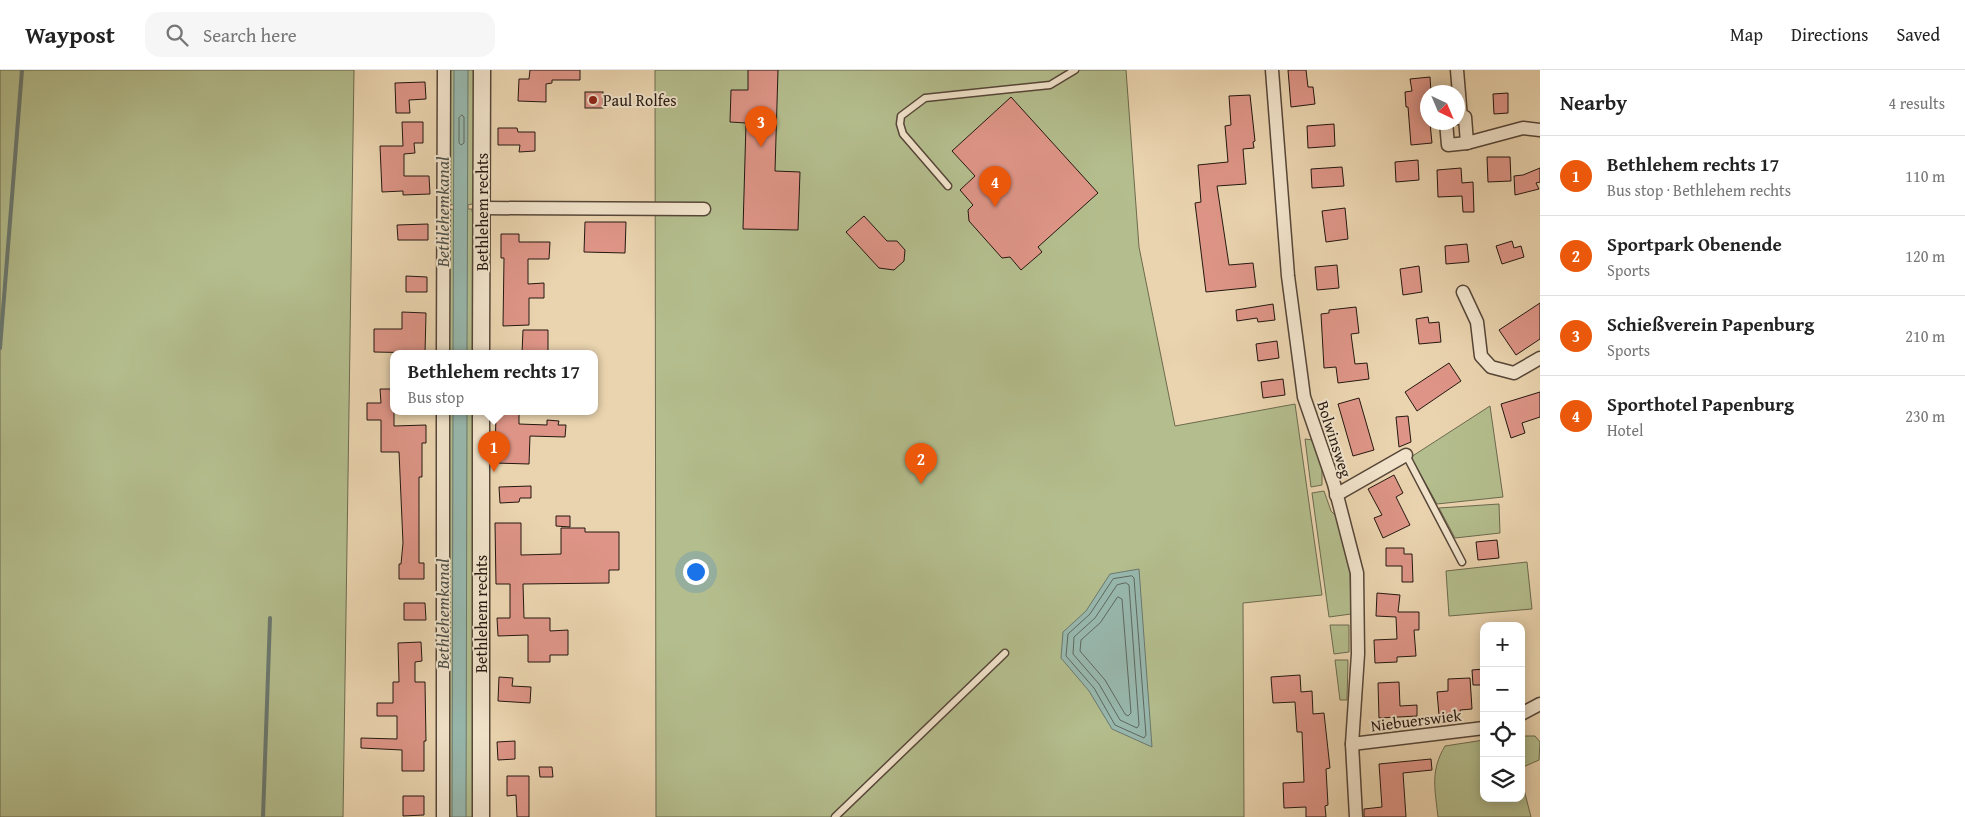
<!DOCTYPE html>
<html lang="en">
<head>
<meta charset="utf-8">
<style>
  body { margin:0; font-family:"Gentium Book Plus",serif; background:#f6f6f6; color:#222 }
  .controls { position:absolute; right:15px; bottom:15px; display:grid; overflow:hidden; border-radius:10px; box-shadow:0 2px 12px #0003 }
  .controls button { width:45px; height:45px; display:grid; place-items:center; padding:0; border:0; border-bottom:1px solid #e0e0e0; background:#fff; color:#222; font:25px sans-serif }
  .compass { position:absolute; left:1420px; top:15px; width:45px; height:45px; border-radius:50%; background:#fff; box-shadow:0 2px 12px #0003; rotate:136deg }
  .you { position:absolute; left:695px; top:501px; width:18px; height:18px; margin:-12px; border:4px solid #fff; border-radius:50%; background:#1a73e8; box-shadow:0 0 0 8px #1a73e833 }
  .badge { display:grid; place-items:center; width:32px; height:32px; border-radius:50%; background:#ea580c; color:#fff; font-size:16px; font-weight:700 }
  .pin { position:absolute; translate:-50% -41px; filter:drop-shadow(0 1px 2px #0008) }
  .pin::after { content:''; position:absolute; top:26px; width:18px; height:15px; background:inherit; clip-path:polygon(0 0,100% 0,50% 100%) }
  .popup { position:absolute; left:390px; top:280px; width:208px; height:65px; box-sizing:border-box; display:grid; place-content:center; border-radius:10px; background:#fff; filter:drop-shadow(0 1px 4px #0005); font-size:16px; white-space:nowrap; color:#767676 }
  .popup b { font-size:19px; color:#222 }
  .popup::after { content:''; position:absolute; left:50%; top:100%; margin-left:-10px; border:10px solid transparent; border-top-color:#fff }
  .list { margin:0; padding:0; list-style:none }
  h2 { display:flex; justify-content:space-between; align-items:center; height:65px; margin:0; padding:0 20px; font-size:21px }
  h2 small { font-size:16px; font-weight:400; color:#767676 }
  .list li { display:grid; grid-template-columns:32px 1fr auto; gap:15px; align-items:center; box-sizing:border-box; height:80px; padding:0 20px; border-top:1px solid #e0e0e0 }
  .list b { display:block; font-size:19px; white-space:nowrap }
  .list p { margin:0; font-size:16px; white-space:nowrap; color:#767676 }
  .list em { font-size:16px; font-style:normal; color:#767676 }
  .icon { flex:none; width:28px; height:28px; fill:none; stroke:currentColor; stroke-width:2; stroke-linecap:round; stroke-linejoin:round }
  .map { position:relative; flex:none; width:1540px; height:747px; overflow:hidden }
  header { display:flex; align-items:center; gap:30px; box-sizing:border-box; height:70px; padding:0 25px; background:#fff; border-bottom:1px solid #e0e0e0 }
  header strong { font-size:24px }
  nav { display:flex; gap:28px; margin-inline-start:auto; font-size:18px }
  .search { width:350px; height:45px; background:#f6f6f6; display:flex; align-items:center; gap:12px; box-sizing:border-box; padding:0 18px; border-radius:15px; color:#767676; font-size:19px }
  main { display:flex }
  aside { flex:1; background:#fff }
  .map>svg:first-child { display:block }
  .green { fill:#b4bd8d; stroke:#6c6a4e }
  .water { fill:#98b8ae; stroke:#6a786f }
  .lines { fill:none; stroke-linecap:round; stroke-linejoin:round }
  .shore { stroke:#5e685f; stroke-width:1 }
  .stream { stroke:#6a786f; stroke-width:4 }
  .building { fill:#de9587; stroke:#241710 }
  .service-casing { stroke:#564638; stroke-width:9 }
  .minor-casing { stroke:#564638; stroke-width:15 }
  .tertiary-casing { stroke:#564638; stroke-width:19 }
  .service { stroke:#f1e3cb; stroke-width:6 }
  .minor { stroke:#f1e3cb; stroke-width:12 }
  .tertiary { stroke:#f1e3cb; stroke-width:16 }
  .poi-dot { fill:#8f2418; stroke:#f1e3cb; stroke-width:2 }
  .labels { text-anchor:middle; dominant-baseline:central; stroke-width:4; stroke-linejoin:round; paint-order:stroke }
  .poi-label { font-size:16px; fill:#241710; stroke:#f1e3cb; text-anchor:start }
  .street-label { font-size:16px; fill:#241710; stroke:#f1e3cb }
  .water-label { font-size:18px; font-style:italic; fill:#4d4f47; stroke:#f1e3cb }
</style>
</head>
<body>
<header>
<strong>Waypost</strong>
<div class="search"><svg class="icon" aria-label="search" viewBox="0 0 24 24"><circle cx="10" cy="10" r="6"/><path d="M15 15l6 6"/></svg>Search here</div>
<nav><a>Map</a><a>Directions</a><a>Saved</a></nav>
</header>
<main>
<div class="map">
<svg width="1540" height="747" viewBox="0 0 1540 747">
  <rect width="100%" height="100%" fill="#ead4af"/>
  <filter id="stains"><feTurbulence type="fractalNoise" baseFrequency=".004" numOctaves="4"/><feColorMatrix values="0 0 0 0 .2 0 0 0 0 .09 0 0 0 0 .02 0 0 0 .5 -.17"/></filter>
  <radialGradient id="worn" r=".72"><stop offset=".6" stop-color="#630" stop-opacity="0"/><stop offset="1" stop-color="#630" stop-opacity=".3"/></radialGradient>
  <g class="green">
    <path d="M0,0H354L343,747H0Z"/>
    <path d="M448,0H476V128L473,130L472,134L468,135V139H472V142L475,144L476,283H448V140L454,139V135L448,134Z"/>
    <path d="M655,0H1126L1139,177L1175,356L1295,334L1322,525L1243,533L1244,747H656Z"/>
    <path d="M1490,336L1503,427L1437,434L1411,387Z"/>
    <path d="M448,341H476L475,747H448Z"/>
    <path d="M1305,369L1313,370L1322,397V415L1311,417Z"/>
    <path d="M1324,421L1331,441L1338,448L1350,500L1351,544L1329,547L1312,423Z"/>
    <path d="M1499,434L1500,463L1455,468L1439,438Z"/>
    <path d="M1527,492L1532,539L1449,546L1446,501Z"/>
    <path d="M1330,555H1349V582L1334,584Z"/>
    <path d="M1335,590H1348L1347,630H1340Z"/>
    <path d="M1521,666H1535L1540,672L1539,690L1521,698Z"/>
    <path d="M1484,670V728H1521V708L1531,747H1438C1435,719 1430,701 1445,676Z"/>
  </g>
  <g class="water">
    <path d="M454,0H468L467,283H453Z"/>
    <path d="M453,341H467L466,747H452Z"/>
    <path d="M1139,499L1152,677L1112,659L1089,621L1061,588L1063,562L1086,541L1110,504Z"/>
  </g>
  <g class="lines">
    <g class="shore">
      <path d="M462,45L464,47V73L461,75L459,73V48Z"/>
      <path d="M1132,506L1134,508L1146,665L1144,668L1115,655L1094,618L1066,586L1068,564L1090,544L1113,509Z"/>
      <path d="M1126,513L1129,515L1139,655L1137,658L1120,650L1099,614L1073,584L1074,567L1095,548L1117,515Z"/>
      <path d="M1118,527L1122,529L1131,643L1128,646L1125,644L1105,610L1080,581L1081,570L1100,553Z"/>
    </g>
    <g class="stream">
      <path d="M0,278L22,0"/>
      <path d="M263,747L270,548"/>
    </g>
  </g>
  <g class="building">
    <path d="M530,0H580V10H552V13L546,14V32L518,31L519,9H529Z"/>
    <path d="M748,0H778L775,101L800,102L798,160L743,159L746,53L730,52L731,20H748Z"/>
    <path d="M1288,0H1306L1308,17H1313L1315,34L1291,37Z"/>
    <path d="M1430,7L1431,22H1428V54L1430,53L1432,73L1411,75L1408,37H1406L1405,22L1412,21L1410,9Z"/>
    <path d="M425,12L426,29L409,30L410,43H396L395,13Z"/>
    <rect x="585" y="22" width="18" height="16"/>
    <path d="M1508,23V43L1494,44L1493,24Z"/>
    <path d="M1250,25L1255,71L1253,72L1254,78L1243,79L1246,114L1217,116L1229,195L1253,193L1256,217L1206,222L1195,133L1201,132L1198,95L1228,92L1225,56L1231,55L1229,26Z"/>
    <path d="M1011,27L1098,123L1038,177L1042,182L1021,200L1010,187L1002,188L969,151L968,140L973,135L960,120L975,106L952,81Z"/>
    <path d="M402,52H423V73H414L415,83L404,84V106H429L430,124L403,125V121L382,122L380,76H403Z"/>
    <path d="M1334,54L1335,76L1308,78L1307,56Z"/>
    <path d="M498,58H517L518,62H535V81L519,82L520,75H498Z"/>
    <path d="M1487,87H1510L1511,111L1488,112Z"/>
    <path d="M1418,90L1419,110L1396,112L1395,92Z"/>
    <path d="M1342,97L1344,116L1312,118L1311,99Z"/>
    <path d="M1461,98L1462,113L1473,112L1474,142H1463L1462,126L1438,127L1437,100Z"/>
    <path d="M1540,98V112L1536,113L1539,119L1515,125L1514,106L1523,105Z"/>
    <path d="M1345,138L1348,169L1326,172L1322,141Z"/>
    <path d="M864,146L887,171H897L905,180L904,191L894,200L879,198L846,162Z"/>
    <path d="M585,152H626L625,183L584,182Z"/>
    <path d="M428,154V170H398L397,155Z"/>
    <path d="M501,164H519V172H550L549,189H528V214L544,213V228H529V255L503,256L504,188H501Z"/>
    <path d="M1512,171L1514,178L1521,176L1524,187L1502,194L1496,176Z"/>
    <path d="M1467,174L1469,192L1446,194L1445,176Z"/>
    <path d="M1337,195L1339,218L1317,220L1315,197Z"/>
    <path d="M1419,196L1422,222L1403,225L1400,199Z"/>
    <path d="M406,206L427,207V222H406Z"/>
    <path d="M1540,233V269L1516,285L1499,260Z"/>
    <path d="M1273,234L1275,250L1258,252L1257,248L1237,251L1236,240Z"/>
    <path d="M1356,237L1359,263L1351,264L1355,294L1367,293L1369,309L1338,313L1336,297L1324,298L1321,244L1329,243V240Z"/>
    <path d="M402,242L426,243L425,283L374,282V259H402Z"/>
    <path d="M1428,247L1429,253L1439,252L1441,272L1419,274L1416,249Z"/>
    <path d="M523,260H548V283H522Z"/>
    <path d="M1277,271L1279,288L1258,291L1256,274Z"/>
    <path d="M1449,293L1461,311L1417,341L1405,322Z"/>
    <path d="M1283,309L1285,325L1263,328L1261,312Z"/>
    <path d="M380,319H394V356L426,355V373H422V407H419V493H424V509H399V494H401L403,473L399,382H381V350H367V333H381Z"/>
    <path d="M1540,322V347L1522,353L1525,363L1511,368L1501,334Z"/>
    <path d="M1359,328L1374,380L1353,386L1338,334Z"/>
    <path d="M496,341H519V354L547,355V350L559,351L558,355H566L565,367L530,366L529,394L495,393Z"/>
    <path d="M1408,346L1411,372L1399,377L1396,347Z"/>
    <path d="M1394,405L1403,423L1396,427L1410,455L1383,468L1374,448L1382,445L1368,419Z"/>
    <path d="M531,416V428H520L519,432L500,433L499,417Z"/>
    <path d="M556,446H570V457L556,456Z"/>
    <path d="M495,453H521V485L561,484V458H585V462H619V500H609V513L523,514L524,548H550V561L568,560V585H550V592H528V565L498,566L497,548H510V514H496Z"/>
    <path d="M1497,470L1499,488L1478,490L1476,472Z"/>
    <path d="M1386,478H1404V484H1412L1413,512H1402V496H1386Z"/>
    <path d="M1377,523L1400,525L1398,542H1419V560H1414L1416,586L1397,587V592L1375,593L1374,570L1397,569L1396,547L1376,546Z"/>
    <path d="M404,533H425L426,550H404Z"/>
    <path d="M421,572L422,591L415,592V612H425L426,671H424V701H402V680L361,678V668L397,669V646H377V633H393V612H399L398,573Z"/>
    <path d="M1484,599V615H1473L1472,600Z"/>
    <path d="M1300,605L1301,622L1312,621L1313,644L1324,643L1330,698L1326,699L1328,735L1325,736L1326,747H1306V737L1284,738L1283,713L1304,712L1302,662H1297L1295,632L1273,633L1271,607Z"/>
    <path d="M499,607L513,608L512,616L531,617L530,633L498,631Z"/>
    <path d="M1470,608L1472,639L1460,640L1461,644L1439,645L1437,622L1448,621V609Z"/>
    <path d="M1399,612L1400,636L1417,635V646L1379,648L1378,613Z"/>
    <path d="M515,671V689L498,690L497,672Z"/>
    <path d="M1431,689L1432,700L1403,703L1406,747H1364V739L1382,737L1379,694Z"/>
    <path d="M539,697H552L553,707H540Z"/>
    <path d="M507,706H529V747H517L516,725L507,726Z"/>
    <path d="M403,726H424V745L403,746Z"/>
  </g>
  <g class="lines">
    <defs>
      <g id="service">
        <path d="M948,116L903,64L900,54L901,46L925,28L1050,15L1075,0"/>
        <path d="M1406,385L1462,492"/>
        <path d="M835,747L1005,583"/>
      </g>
      <g id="minor">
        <path d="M1272,0L1288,206L1304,327L1334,414L1357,503L1358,584L1352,674L1356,747"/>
        <path d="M1457,0L1461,48"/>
        <path d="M1458,48L1465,47L1467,73"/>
        <path d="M1446,52L1448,75L1467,73L1523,58L1540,60"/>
        <path d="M482,138L704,139"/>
        <path d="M1463,222L1477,252L1481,286L1491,297L1514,303L1540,288"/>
        <path d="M443,283L444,0"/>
        <path d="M1336,425L1406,385"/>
        <path d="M1521,644L1540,634"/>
        <path d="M1352,674L1484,658"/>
        <path d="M443,747V341"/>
      </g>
      <g id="tertiary">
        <path d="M481,283L482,0"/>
        <path d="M481,747V341"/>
      </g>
    </defs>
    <use href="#service" class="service-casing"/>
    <use href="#minor" class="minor-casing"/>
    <use href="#tertiary" class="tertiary-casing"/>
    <use href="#service" class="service"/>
    <use href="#minor" class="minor"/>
    <use href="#tertiary" class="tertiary"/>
  </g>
  <circle class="poi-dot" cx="593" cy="30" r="5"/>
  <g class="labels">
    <g class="poi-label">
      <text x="603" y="30">Paul Rolfes</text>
    </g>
    <g class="street-label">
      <text transform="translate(482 142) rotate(-90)">Bethlehem rechts</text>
      <text transform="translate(1335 369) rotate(72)">Bolwinsweg</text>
      <text transform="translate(481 544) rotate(-90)">Bethlehem rechts</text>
      <text transform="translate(1416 650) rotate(-7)">Niebuerswiek</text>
    </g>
    <g class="water-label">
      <text transform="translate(442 142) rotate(-90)">Bethlehemkanal</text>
      <text transform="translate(442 544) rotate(-90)">Bethlehemkanal</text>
    </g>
  </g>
  <rect width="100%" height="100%" filter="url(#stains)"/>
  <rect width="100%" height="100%" fill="url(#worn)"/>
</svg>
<div class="controls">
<button>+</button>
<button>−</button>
<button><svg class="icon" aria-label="locate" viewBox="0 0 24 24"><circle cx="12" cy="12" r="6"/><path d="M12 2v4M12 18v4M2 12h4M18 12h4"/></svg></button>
<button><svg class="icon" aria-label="layers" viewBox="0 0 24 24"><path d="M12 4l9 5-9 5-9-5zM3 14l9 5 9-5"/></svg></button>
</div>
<svg class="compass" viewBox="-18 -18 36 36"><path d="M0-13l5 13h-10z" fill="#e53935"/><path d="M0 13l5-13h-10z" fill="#767676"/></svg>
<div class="you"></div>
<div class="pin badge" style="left:494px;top:402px">1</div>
<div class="popup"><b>Bethlehem rechts 17</b>Bus stop</div>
<div class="pin badge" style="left:921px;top:414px">2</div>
<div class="pin badge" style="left:761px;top:77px">3</div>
<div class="pin badge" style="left:995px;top:137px">4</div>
</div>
<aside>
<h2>Nearby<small>4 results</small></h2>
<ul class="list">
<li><span class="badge">1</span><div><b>Bethlehem rechts 17</b><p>Bus stop · Bethlehem rechts</p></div><em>110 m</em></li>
<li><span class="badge">2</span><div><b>Sportpark Obenende</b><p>Sports</p></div><em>120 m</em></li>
<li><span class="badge">3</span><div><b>Schießverein Papenburg</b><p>Sports</p></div><em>210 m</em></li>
<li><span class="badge">4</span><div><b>Sporthotel Papenburg</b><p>Hotel</p></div><em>230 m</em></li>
</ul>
</aside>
</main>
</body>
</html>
